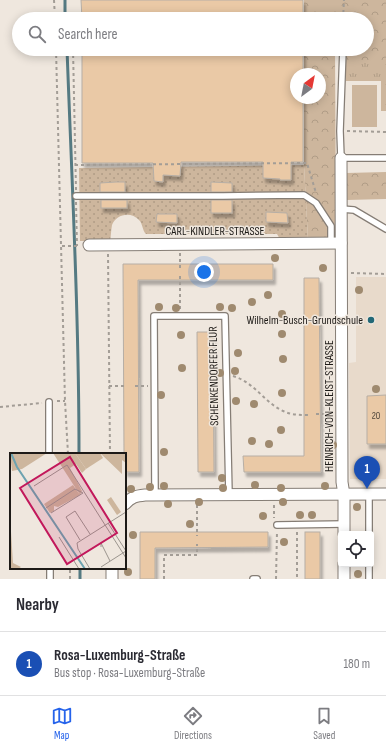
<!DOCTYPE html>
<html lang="en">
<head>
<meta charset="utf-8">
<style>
  body { margin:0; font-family:"Sofia Sans Condensed",sans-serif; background:#f7f7f7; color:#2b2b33 }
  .controls { position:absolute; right:12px; bottom:12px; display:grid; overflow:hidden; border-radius:4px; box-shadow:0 2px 10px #0003 }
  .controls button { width:36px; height:36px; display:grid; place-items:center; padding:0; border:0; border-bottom:1px solid #e1e1e2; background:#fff; color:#2b2b33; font:20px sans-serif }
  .compass { position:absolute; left:290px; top:68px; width:36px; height:36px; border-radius:50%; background:#fff; box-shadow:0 2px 10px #0003; rotate:32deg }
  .you { position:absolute; left:204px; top:272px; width:14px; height:14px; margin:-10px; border:3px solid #fff; border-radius:50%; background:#1a73e8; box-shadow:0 0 0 6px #1a73e833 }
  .badge { display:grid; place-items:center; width:26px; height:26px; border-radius:50%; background:#2563eb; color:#fff; font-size:13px; font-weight:700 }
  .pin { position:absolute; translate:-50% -33px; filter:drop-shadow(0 1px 2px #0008) }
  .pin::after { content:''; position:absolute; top:21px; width:14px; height:12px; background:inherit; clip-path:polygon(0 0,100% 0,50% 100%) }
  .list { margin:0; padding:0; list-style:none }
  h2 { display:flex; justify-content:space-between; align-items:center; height:52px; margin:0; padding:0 16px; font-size:17px }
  h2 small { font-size:13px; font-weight:400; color:#7c7c81 }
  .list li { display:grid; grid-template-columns:26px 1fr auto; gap:12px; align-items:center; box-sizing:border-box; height:64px; padding:0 16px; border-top:1px solid #e1e1e2 }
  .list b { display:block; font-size:15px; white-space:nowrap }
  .list p { margin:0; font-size:13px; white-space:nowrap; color:#7c7c81 }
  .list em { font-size:13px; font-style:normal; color:#7c7c81 }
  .icon { flex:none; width:22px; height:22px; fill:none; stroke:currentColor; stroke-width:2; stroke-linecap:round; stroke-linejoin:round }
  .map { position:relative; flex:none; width:386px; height:579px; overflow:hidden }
  .search { position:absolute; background:#fff; box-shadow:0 2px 10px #0003; left:12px; right:12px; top:12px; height:44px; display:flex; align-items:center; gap:10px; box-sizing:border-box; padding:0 14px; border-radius:22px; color:#7c7c81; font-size:15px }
  .sheet { height:116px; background:#fff }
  nav { display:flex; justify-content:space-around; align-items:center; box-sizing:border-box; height:56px; border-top:1px solid #e1e1e2; background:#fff; font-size:11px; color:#7c7c81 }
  nav a { display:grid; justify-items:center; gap:2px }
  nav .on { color:#2563eb }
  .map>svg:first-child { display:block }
  .built { fill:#e8dacb }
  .grass { fill:url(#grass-tufts) }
  .forest { fill:url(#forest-crowns) }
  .garden { fill:url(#garden-dots) }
  .pitch { fill:#cdb69d }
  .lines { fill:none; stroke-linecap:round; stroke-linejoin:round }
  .stream { stroke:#557a82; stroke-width:3 }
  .building { fill:#eac9a6; stroke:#b6aea5; filter:url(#shadow) }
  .lane-casing { stroke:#857d75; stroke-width:8 }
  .street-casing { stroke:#857d75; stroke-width:13 }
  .path { stroke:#a39d96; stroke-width:2; stroke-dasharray:3 3; stroke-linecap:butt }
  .lane { stroke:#fff; stroke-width:5.5 }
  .street { stroke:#fff; stroke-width:11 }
  .tree { fill:#9f8a6f }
  .poi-dot { fill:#226877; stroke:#efe7de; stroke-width:1.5 }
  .labels { text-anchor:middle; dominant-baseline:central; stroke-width:3; stroke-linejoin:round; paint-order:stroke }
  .number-label { font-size:10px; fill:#50463b }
  .street-label { font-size:12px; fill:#1d1a17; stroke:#efe7de }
  .poi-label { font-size:12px; fill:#1d1a17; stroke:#efe7de; text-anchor:end }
  .inset-river { fill:none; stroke:#6da3b0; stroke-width:2 }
  .inset-road { fill:none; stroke:#9b958e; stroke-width:1 }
  .view { fill:#c2185b; fill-opacity:0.15; stroke:#c2185b; stroke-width:2 }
  .inset-edge { fill:none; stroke:#1d1a17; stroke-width:2 }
</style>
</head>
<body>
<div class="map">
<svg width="386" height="579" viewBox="0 0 386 579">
  <defs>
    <pattern id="grass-tufts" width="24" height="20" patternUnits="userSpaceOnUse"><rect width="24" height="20" fill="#cdb69d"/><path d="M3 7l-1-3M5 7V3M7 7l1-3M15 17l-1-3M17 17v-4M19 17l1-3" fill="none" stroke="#b09c86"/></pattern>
    <pattern id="forest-crowns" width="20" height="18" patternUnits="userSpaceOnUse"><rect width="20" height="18" fill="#cdb69d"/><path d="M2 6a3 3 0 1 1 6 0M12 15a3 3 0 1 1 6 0" fill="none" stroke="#b09c86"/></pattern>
    <pattern id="garden-dots" width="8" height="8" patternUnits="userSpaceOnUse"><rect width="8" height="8" fill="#cdb69d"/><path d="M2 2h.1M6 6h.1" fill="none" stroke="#b09c86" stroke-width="1.8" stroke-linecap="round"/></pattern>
    <filter id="shadow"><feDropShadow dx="2.5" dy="4.5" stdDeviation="1" flood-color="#0004"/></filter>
  </defs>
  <rect width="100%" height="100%" fill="#efe7de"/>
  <path class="built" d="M356,277H386V479H350L349,363L356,362Z"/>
  <path class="grass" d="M346,60H386V111H381V81H346Z"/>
  <g class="forest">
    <path d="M304,0H386V60H345L338,49H367V19H304Z"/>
    <path d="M304,49H335L336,228C331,241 320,240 308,240L304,165V98H320V74H304Z"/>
    <path d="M386,172V199L347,200L346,173Z"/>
  </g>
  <path class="garden" d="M304,165L308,240L281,241L277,234H146C142,230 143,224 139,220C131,211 116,214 112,225C111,230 111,236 110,241H80L79,168Z"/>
  <g class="pitch">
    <rect x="313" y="0" width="23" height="11"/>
    <rect x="352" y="85" width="25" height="42"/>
  </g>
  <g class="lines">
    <g class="stream">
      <path d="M65,0V19"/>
      <path d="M67,49C72,184 79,319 79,454"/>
      <path d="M80,568V579"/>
    </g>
  </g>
  <g class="building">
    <path d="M81,0H303V19H82Z"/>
    <path d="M82,49H303V74H296V98H303V162H291V180H280V179L263,178V162H181L180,176L163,175V182L154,181L153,163H82Z"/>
    <path d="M116,182H125V192H100V183Z"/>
    <path d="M211,182L232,183V192H211Z"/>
    <rect x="101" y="200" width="26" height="8"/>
    <rect x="211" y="200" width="21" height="13"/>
    <path d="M266,212L287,213L288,223L266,222Z"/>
    <path d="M157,214H177V223L156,222Z"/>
    <path d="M123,264H273V280H138L139,472H125V454H124Z"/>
    <path d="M304,278H319L321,472H244L243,456H304Z"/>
    <path d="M197,332H213L214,472H198Z"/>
    <path d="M386,395V444H367V396Z"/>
    <path d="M140,532H268V547L155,548V579H140Z"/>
    <rect x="305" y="532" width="15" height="47"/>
  </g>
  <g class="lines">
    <defs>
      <g id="lane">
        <path d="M343,49L340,131L341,158H386"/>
        <path d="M76,196H223L304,195L316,203L331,226V243"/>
        <path d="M341,209L354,210L386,229"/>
        <path d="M49,402V454"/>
        <path d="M155,495L154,316H225L229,495"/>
        <path d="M277,525L344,524"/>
        <path d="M369,534V494"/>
        <path d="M50,568V579"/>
        <path d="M253,579H257"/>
        <path d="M369,579V564"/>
      </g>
      <g id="street">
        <path d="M341,158L342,482L344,495V534"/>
        <path d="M89,245L341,243"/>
        <path d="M125,504C131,497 136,496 145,495L386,494"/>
        <path d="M344,564V579"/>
        <path d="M112,568V579"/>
      </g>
    </defs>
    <use href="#lane" class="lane-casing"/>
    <use href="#street" class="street-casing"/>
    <g class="path">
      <path d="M54,0L55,19"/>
      <path d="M343,19L344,0"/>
      <path d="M56,49L65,401L68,454"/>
      <path d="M73,49L76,190"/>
      <path d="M347,131L386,132"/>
      <path d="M75,165L307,163L316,193"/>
      <path d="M76,202L77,246"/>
      <path d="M62,246H78"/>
      <path d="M180,253V268"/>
      <path d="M108,254L110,454"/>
      <path d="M351,273L386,274"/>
      <path d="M180,276V309"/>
      <path d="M233,376C254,382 264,402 283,411C291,415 299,415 308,415"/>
      <path d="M109,386H127"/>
      <path d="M135,386H148"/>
      <path d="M57,401H65"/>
      <path d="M0,407L42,403"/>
      <path d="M316,414H333"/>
      <path d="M197,505V536"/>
      <path d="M274,505V518"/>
      <path d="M297,532V579"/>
      <path d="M70,579V568"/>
      <path d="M164,579V555H197V544"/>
      <path d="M276,579L277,532"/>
    </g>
    <use href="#lane" class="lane"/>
    <use href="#street" class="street"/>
  </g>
  <g class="tree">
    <circle cx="275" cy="258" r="4"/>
    <circle cx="323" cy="268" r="4"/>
    <circle cx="359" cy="290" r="4"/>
    <circle cx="268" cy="295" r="4"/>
    <circle cx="252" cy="302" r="4"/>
    <circle cx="159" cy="307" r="4"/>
    <circle cx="220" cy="307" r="4"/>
    <circle cx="176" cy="308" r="4"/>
    <circle cx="232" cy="308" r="4"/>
    <circle cx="282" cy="314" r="4"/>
    <circle cx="282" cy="334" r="4"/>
    <circle cx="181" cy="335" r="4"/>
    <circle cx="238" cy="353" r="4"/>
    <circle cx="283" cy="359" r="4"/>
    <circle cx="182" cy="368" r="4"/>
    <circle cx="235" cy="371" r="4"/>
    <circle cx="220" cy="373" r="4"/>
    <circle cx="376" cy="389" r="4"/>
    <circle cx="282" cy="393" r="4"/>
    <circle cx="161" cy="395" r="4"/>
    <circle cx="236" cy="401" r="4"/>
    <circle cx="254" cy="404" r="4"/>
    <circle cx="281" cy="430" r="4"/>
    <circle cx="252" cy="441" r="4"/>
    <circle cx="269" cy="444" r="4"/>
    <circle cx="333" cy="445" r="4"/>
    <circle cx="164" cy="452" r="4"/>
    <circle cx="222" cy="478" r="4"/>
    <circle cx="255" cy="485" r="4"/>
    <circle cx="164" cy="486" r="4"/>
    <circle cx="325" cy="486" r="4"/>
    <circle cx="150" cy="487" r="4"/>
    <circle cx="223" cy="488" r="4"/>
    <circle cx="281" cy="488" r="4"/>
    <circle cx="131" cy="489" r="4"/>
    <circle cx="199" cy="502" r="4"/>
    <circle cx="283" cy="502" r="4"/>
    <circle cx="168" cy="504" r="4"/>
    <circle cx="357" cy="507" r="4"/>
    <circle cx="300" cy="515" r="4"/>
    <circle cx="312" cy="515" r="4"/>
    <circle cx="263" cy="516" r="4"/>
    <circle cx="190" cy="524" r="4"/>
    <circle cx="133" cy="535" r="4"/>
    <circle cx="284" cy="542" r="4"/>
    <circle cx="128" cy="572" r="4"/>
    <circle cx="358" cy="574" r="4"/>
  </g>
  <circle class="poi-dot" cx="371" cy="320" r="4"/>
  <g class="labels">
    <g class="number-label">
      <text x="376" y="416">20</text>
    </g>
    <g class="street-label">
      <text x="215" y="231">CARL-KINDLER-STRASSE</text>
      <text transform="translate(214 376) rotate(-91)">SCHENKENDORFER FLUR</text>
      <text transform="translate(329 406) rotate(-90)">HEINRICH-VON-KLEIST-STRASSE</text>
    </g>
    <g class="poi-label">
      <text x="363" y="320">Wilhelm-Busch-Grundschule</text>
    </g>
  </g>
  <g transform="translate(10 453)">
    <rect width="116" height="116" fill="#efe7de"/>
    <path d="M101,44L111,59L107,62L97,47ZM0,63L3,110L11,114L8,116H1Z" fill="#cdb69d"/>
    <path d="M0,0H37L12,16L2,18ZM43,0H65L76,16L72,20L66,11L60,15L72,38L70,42ZM90,0L116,1V10L112,7V21Z" fill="#cdb69d"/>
    <path d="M63,32L70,42L48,54L44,53V58L40,60L34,51Z" fill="#cdb69d"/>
    <path d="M65,0H90L93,5L76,16Z" fill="#cdb69d"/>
    <path class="inset-river" d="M1,0L7,14L75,116"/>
    <path class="inset-road" d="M24,33L57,12L116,105M36,55L65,36L73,40M41,60L73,40M98,70L116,98M49,84L69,116M70,87L56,64L65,58L80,81M91,94V90L100,108M91,114L116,98M80,116L68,96L67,90L116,59"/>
    <path class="view" d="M60,4L107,80L57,111L10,35Z"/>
    <rect width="116" height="116" class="inset-edge"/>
  </g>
</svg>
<div class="controls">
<button><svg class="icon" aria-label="locate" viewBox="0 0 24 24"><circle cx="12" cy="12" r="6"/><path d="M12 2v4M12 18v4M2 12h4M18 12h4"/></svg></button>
</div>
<svg class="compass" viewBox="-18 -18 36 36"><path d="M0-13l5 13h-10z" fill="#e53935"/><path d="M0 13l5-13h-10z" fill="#7c7c81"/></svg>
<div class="you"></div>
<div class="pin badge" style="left:367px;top:489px;background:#1a4fb4">1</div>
<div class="search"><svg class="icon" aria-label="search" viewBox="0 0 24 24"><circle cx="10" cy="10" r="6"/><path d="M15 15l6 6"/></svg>Search here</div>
</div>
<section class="sheet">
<h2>Nearby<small></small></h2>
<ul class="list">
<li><span class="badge" style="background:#1a4fb4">1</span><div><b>Rosa-Luxemburg-Straße</b><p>Bus stop · Rosa-Luxemburg-Straße</p></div><em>180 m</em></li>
</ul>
</section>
<nav>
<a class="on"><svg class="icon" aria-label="map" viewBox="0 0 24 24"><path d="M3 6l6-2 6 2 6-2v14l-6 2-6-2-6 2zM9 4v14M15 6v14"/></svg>Map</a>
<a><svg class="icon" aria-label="directions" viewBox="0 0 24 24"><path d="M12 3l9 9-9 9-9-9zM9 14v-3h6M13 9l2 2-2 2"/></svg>Directions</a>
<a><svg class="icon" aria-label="saved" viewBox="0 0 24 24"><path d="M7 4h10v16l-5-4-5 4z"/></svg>Saved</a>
</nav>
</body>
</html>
